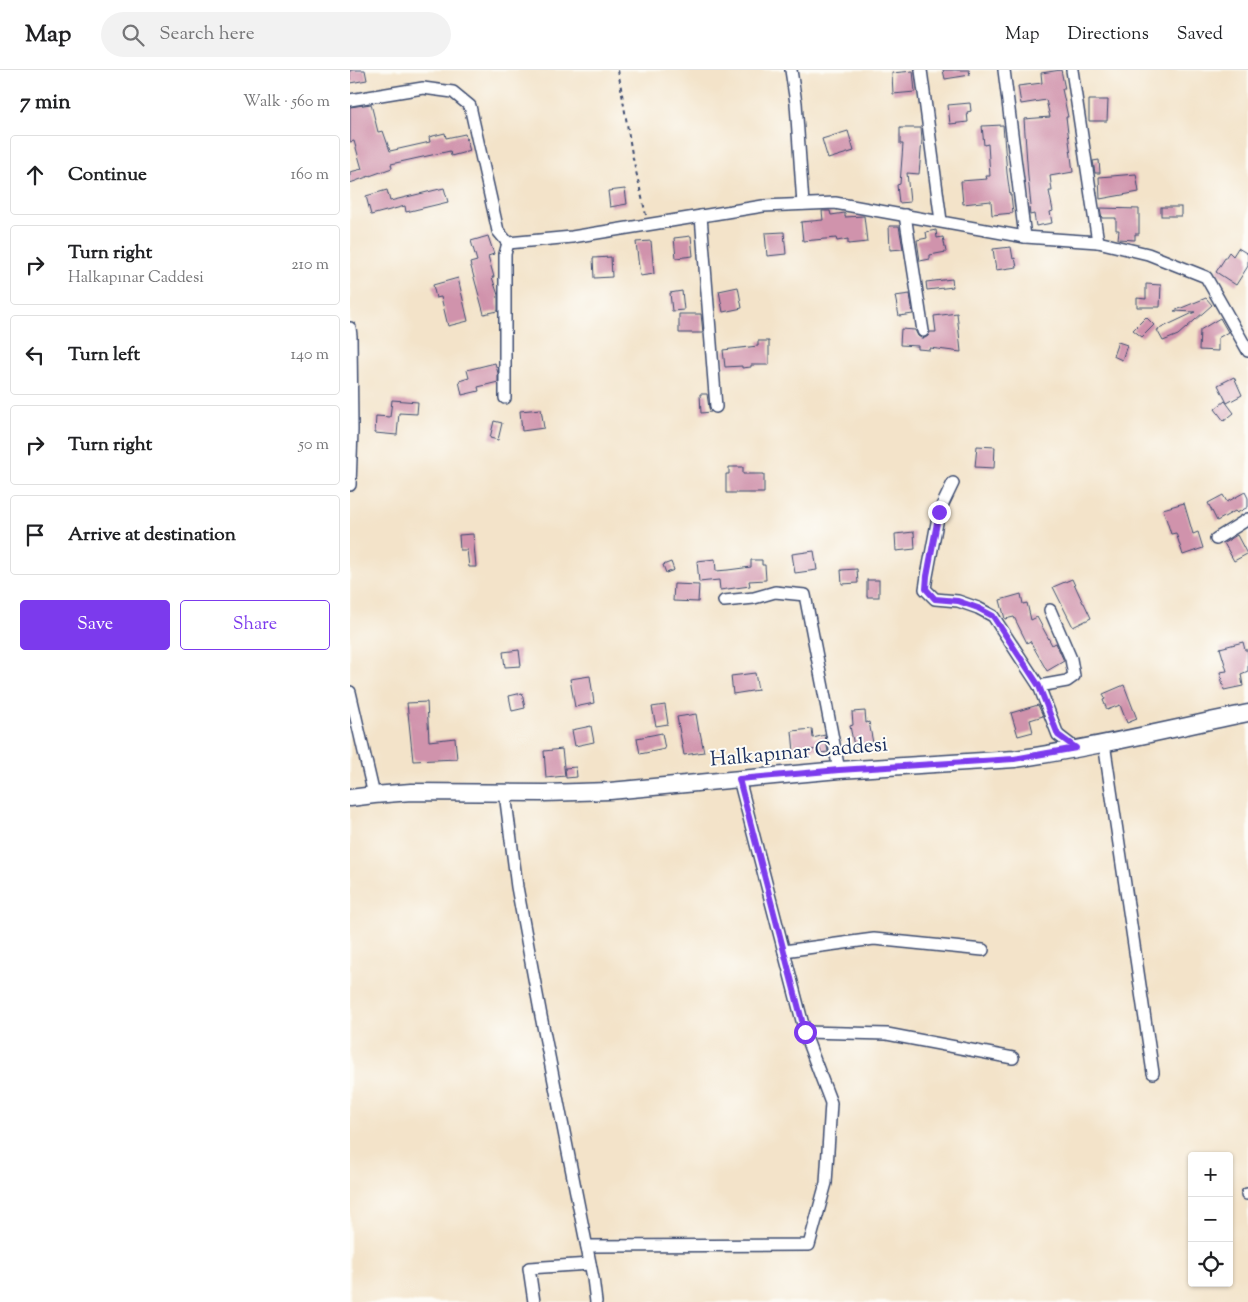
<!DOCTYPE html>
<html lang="en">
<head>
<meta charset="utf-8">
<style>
  body { margin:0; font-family:"Sorts Mill Goudy",serif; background:#f2f2f2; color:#202124 }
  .controls { position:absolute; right:15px; bottom:15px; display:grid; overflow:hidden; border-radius:5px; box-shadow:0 1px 4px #0004 }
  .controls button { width:45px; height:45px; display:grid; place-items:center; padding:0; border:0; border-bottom:1px solid #e0e0e0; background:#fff; color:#202124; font:25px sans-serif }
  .stop { position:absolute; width:15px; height:15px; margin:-11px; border:4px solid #7c3aed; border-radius:50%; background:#fff }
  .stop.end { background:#7c3aed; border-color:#fff; box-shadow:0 1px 5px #0008 }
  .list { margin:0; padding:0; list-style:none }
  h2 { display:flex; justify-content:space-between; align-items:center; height:65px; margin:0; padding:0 20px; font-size:21px }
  h2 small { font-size:16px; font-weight:400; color:#757577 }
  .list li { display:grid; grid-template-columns:32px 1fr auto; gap:15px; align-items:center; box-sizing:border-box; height:80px; margin:0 10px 10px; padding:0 10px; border:1px solid #e0e0e0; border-radius:5px }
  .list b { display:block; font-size:19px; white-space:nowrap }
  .list p { margin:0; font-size:16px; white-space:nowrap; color:#757577 }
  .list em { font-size:16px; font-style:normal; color:#757577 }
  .actions { display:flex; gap:10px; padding:15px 20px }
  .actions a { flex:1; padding:11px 0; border:1px solid #7c3aed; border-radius:5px; text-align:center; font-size:18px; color:#7c3aed }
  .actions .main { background:#7c3aed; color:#fff }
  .icon { flex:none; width:28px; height:28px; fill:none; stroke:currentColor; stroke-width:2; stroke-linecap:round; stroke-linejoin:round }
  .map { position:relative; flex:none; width:898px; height:1232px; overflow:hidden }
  header { display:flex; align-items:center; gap:30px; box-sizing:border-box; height:70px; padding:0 25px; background:#fff; border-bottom:1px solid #e0e0e0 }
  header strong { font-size:24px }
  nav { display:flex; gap:28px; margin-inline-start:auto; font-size:18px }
  .search { width:350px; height:45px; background:#f2f2f2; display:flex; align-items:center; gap:12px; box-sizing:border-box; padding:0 18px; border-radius:28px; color:#757577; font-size:19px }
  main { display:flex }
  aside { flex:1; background:#fff }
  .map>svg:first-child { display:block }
  .building { fill:#d093ac }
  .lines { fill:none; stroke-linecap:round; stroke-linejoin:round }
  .minor-casing { stroke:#3b4a6e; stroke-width:14 }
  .secondary-casing { stroke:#3b4a6e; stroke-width:19 }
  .path { stroke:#3b4a6e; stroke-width:2; stroke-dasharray:4 4; stroke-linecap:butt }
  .minor { stroke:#fff; stroke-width:11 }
  .secondary { stroke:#fff; stroke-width:16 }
  .route { stroke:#7c3aed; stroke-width:6 }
  .labels { text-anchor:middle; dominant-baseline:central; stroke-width:4; stroke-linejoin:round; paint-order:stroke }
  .street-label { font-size:21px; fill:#1b2f5e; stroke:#fdfcf7 }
</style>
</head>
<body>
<header>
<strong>Map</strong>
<div class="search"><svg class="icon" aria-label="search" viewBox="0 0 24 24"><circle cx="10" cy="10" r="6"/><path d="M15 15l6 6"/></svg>Search here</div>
<nav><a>Map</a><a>Directions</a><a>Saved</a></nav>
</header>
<main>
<aside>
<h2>7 min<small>Walk · 560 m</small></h2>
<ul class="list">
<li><svg class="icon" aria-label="ahead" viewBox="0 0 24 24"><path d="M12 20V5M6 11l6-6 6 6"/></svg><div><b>Continue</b></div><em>160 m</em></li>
<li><svg class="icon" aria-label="right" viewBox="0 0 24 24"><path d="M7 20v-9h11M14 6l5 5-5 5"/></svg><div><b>Turn right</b><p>Halkapınar Caddesi</p></div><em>210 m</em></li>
<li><svg class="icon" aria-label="left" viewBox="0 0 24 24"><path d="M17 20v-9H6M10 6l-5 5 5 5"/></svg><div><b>Turn left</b></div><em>140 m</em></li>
<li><svg class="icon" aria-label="right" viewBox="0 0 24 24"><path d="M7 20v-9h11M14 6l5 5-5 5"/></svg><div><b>Turn right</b></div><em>50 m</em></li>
<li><svg class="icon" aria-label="arrive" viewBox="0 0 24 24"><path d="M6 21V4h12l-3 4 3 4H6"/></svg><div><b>Arrive at destination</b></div></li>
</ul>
<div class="actions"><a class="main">Save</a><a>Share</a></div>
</aside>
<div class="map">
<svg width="898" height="1232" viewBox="0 0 898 1232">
  <rect width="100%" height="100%" fill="#fdfcf7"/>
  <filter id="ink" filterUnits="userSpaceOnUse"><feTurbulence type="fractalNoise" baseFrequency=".02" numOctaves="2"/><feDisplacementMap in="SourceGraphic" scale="10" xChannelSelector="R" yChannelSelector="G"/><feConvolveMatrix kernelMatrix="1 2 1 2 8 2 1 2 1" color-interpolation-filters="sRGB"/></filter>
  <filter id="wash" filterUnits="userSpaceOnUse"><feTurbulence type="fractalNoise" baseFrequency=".0096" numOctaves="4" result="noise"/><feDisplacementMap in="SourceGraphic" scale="20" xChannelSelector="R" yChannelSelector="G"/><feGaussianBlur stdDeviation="1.12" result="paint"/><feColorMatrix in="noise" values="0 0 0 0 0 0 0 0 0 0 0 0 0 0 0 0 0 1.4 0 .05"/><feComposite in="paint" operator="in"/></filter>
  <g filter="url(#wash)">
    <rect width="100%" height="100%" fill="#f3e3c9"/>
    <g id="blocks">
      <g class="building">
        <path d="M0,0H15L17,10L0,13Z"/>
        <path d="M593,0H619L620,5L595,9Z"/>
        <path d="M711,0L715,19H712L718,47H716L723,102L700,106L702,121H699L703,141L700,142L702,153L686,156L684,144L680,145L679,137L681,136L678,107L674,49L700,47L696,30L671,34L668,16L692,13L691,3Z"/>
        <path d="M563,1L565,22L543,24L542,3Z"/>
        <path d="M739,30H758L757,51H739Z"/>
        <path d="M620,33L621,41L617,42L618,52L600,54L598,35Z"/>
        <path d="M21,34L28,62L33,61L40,81L80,72L79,67L95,63L96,68L115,64L120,81L101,86L100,81L41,94L42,98L0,113V102L12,99L4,71L0,72V37Z"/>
        <path d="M653,55L657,103L660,125H661L663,143L642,145L641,131L613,134L611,111L637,109L636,106H640L638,74L634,75L632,56Z"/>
        <path d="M550,58H571L572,70L569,104L557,103L560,132L549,133L547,115L550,114L553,74H550Z"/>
        <path d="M498,61L504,81L478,89L472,69Z"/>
        <path d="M749,90L750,103H745L743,91Z"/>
        <path d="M786,104L789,122L750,129L749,107Z"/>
        <path d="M94,118L98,132L56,142L55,136L21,145L16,126L37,120L40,131Z"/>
        <path d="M275,119L277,134L260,137L258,121Z"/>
        <rect x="811" y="137" width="20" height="9"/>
        <path d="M750,138L789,139V164H785V170L768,169L769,160H766V148H752Z"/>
        <path d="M472,141H480L481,145L495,143V147L514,146L517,172L498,174V169L487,171L486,168L453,171L451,152L473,150Z"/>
        <path d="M539,156H549L553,179L540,180Z"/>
        <path d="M586,160L587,168L593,167L596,182L580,185V189L570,191L567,170L577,168L576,162Z"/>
        <path d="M434,162L436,184L417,186L415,163Z"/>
        <path d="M138,166L144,184L138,186L144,207H142L148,225V241L134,244L120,193L127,191L121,171Z"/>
        <path d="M341,166L343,186L326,188L324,168Z"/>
        <path d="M301,171L304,204L290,206L286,172Z"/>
        <path d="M661,177L663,189L665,188L667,197L646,200L643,179Z"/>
        <path d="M888,178L898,184V196L886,215L866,202L879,182L883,186Z"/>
        <path d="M261,187L262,207L244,208L243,188Z"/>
        <path d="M108,208L118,251L98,256L91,227L86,228L83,215Z"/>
        <path d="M602,209L603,217L577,220L576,212Z"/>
        <path d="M796,214L811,215L810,237H787V228L796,229Z"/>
        <path d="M388,217L392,238L373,242L369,221Z"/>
        <path d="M332,221L334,240L322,241L320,223Z"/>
        <path d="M560,224L563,244L549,246L545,226Z"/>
        <path d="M856,228L862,235L828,265L813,271L807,260L845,242L824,241Z"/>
        <path d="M607,243L611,282L580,278V280L568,279V276L550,275L551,259L565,260L568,266L571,268H575L578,266L580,262H586L584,246Z"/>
        <path d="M329,244H351L353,263H329Z"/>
        <path d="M796,247L804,255L792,267L783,260Z"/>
        <path d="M870,248L878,262L868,268V281L849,280L850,260Z"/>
        <path d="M408,271H419V295H401V297L392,298V296L375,297L373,280L408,276Z"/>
        <path d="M768,272L777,275L772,290L763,286Z"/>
        <path d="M145,293L148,303V312L128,317L129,321L112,325L109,311L119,308L117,300Z"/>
        <path d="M884,307L892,325L877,333L868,315Z"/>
        <path d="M350,324H357L359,338L361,342L351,343Z"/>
        <path d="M42,330L68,332L67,344L49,343L47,365L25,363L26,346L40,347Z"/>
        <path d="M875,331L884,343L874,351L865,339Z"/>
        <path d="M191,339L194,358L172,361L170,341Z"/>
        <path d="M144,351L152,353L148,370L140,368Z"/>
        <path d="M627,376L645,377L644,398L625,397Z"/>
        <path d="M379,397H393V404H414V423H376V404H379Z"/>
        <path d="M895,422L898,428V437L887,443L885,441L867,451L858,433L873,425L877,432Z"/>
        <path d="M834,433L843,464L848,462L853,478L833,485L826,463L821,464L813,439Z"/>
        <path d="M564,462L565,479L546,481L545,464Z"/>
        <path d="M123,464L126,497H119L117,480H110L109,465Z"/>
        <path d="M887,465L897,484L884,491L874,473Z"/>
        <path d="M464,481L467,500L445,503L442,484Z"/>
        <path d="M365,489L366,501L378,500L401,497V490H412V495H415L416,510L399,511L400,516L370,520L369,510L349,512L347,491Z"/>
        <path d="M321,492L324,500L316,503L313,495Z"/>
        <path d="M507,499L508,513L492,514L491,500Z"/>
        <path d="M722,509L733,533H734L741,548L723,557L703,517Z"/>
        <rect x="517" y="510" width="12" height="17"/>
        <path d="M324,514L349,515L348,532L323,531Z"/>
        <path d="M671,524L673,534L677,533L681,550L687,547L702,575L706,573L714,591L697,601L680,571L677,573L664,547L655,549L650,530Z"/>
        <path d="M893,572L895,580H898V601L891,604L893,616L874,620L870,602L877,601L870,578Z"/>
        <path d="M169,580L171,596L155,597L153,582Z"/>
        <path d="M405,603L408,620L383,624L381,606Z"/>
        <path d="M240,606L244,633L225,637L220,609Z"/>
        <path d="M774,615L787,649L777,653L770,635L757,640L753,630L755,629L753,624Z"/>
        <path d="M172,623L175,638L162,641L159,626Z"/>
        <path d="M77,632L79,671L105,668L107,689L63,691L57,633Z"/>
        <path d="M315,635L318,654L306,656L302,637Z"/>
        <path d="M688,635L693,646L680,650L683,662L668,666L661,643Z"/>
        <path d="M515,641L516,653L519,652L523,673L504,676L500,656L503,655L502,642Z"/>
        <path d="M346,644L349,662H350L354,682L334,685L327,647Z"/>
        <path d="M241,656L244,672L225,676L222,660Z"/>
        <path d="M462,659L463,668L475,665L478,682L471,683L470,679L444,682L442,661Z"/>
        <path d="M312,663L315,679L290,684L287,668Z"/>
        <path d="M212,679L215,706L196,708L194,681Z"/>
        <path d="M226,697L227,707L216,708L215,698Z"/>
      </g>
    </g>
  </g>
  <g filter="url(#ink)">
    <use href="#blocks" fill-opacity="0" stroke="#3b4a6e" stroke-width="1"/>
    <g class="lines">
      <defs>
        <g id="minor">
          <path d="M441,0L446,33L453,134"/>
          <path d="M571,0L591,151"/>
          <path d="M654,0L675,167"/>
          <path d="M722,0L748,172"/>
          <path d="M0,30L73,18L103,22L120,36L148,161L158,173L222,167L413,136L485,133L675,167L748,172L798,184L856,207L898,281"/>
          <path d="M555,145L573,261"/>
          <path d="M351,146L366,337"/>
          <path d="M0,258L1,266L2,360L0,415"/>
          <path d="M155,328V184L158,173"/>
          <path d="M603,413L589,442L577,506L575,519L585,529L608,531L628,538L643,546L689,616L708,665L725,678"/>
          <path d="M866,469L898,449"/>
          <path d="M374,531L404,528L425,522L455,525L489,700"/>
          <path d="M689,616L717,611L724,606L721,589L700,540"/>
          <path d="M0,622L24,725"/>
          <path d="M754,673L803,1003"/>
          <path d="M156,731L167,817L191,946L243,1208L246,1232"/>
          <path d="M434,881L524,869L633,880"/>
          <path d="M455,962L537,964L663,988"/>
          <path d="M897,1124H898"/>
          <path d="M237,1176L459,1175L476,1113L481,1033L457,970L389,709"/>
          <path d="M184,1232L179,1198L240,1194"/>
        </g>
        <path id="secondary" d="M0,728L24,725L61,722L194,723L260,721L489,700L665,689C743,678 820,659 898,643"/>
      </defs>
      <use href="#minor" class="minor-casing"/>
      <use href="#secondary" class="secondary-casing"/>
      <path class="path" d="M268,0L282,84L296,145"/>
      <use href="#minor" class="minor"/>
      <use href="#secondary" class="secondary"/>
    </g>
  </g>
  <g class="lines" filter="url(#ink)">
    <path class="route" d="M455,962L389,709L489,700L664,689L726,678L708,665L689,616L643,546L628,538L608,531L585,529L576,519L577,506L589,442"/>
  </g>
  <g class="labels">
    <g class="street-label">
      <text transform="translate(449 683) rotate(-5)">Halkapınar Caddesi</text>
    </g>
  </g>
</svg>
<div class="controls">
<button>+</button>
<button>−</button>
<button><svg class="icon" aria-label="locate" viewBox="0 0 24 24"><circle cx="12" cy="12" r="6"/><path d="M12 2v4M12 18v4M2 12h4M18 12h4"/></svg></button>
</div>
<div class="stop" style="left:455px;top:962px"></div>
<div class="stop end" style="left:589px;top:442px"></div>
</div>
</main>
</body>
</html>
